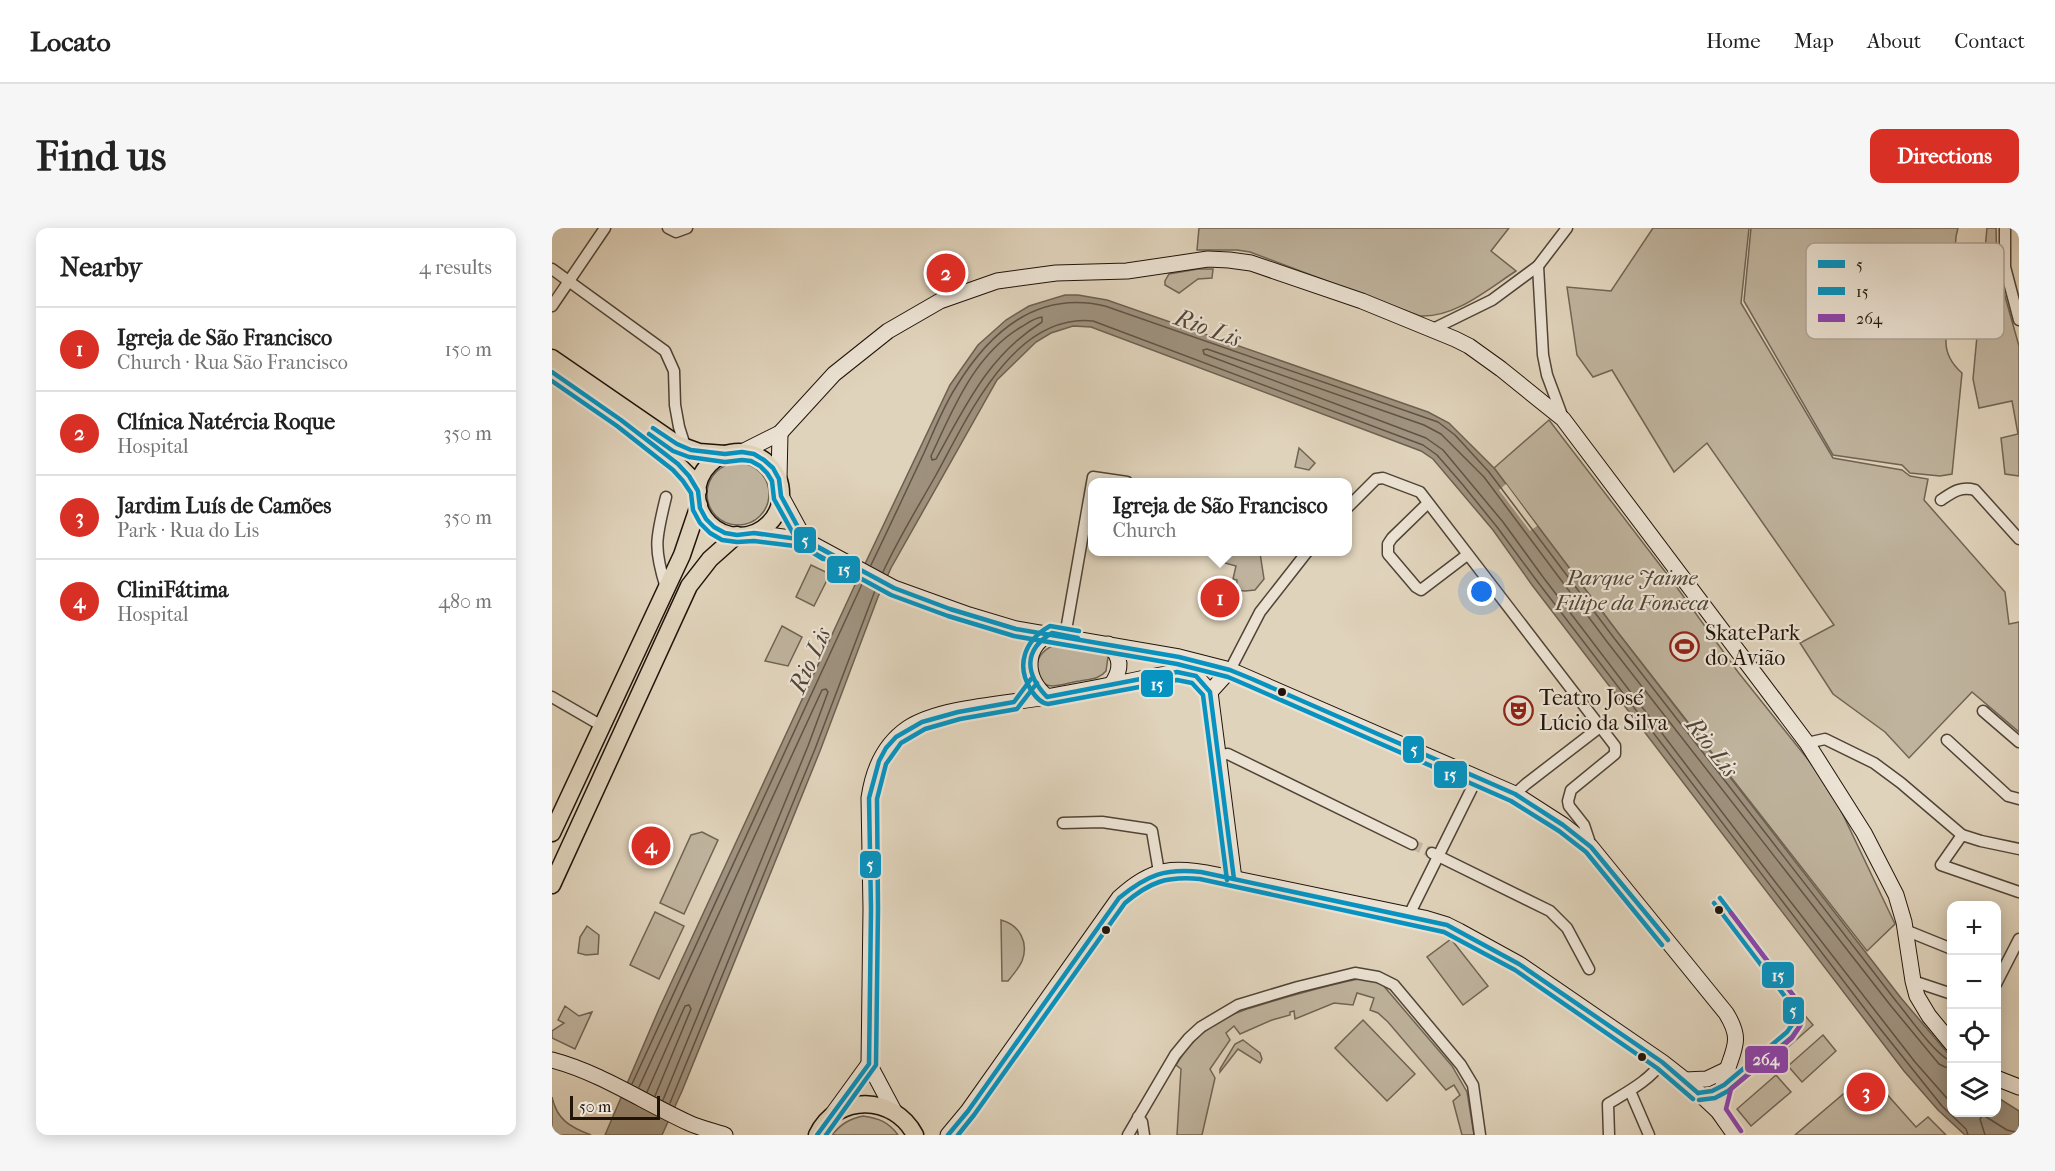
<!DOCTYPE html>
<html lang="en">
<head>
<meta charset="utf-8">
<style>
  body { margin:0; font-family:"IM FELL French Canon",serif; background:#f6f6f6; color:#222 }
  .controls { position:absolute; right:18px; bottom:18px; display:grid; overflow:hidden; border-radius:12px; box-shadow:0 3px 15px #0003 }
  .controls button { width:54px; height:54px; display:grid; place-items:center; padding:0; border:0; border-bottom:2px solid #e0e0e0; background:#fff; color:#222; font:30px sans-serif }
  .scale { position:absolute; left:18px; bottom:15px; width:90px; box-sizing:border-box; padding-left:6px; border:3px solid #20140a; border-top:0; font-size:16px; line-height:21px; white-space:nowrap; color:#20140a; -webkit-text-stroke:4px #ebe2d3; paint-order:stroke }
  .you { position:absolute; left:930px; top:364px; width:21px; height:21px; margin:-15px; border:4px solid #fff; border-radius:50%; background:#1a73e8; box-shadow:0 0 0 9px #1a73e833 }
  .badge { display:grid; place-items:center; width:39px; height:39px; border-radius:50%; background:#d93025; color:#fff; font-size:20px; font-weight:700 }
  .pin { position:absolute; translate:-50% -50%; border:3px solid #fff; box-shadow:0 2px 6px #0006 }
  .popup { position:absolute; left:536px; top:250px; width:264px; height:78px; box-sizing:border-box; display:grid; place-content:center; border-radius:12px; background:#fff; filter:drop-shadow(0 2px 4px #0005); font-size:20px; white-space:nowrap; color:#767676 }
  .popup b { font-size:22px; color:#222 }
  .popup::after { content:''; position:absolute; left:50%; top:100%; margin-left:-12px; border:12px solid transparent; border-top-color:#fff }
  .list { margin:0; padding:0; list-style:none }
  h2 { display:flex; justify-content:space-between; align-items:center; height:78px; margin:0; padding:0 24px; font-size:26px }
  h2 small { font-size:20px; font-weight:400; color:#767676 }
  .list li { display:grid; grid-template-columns:39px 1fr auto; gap:18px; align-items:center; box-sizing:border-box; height:84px; padding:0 24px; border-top:2px solid #e0e0e0 }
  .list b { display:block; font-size:22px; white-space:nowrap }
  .list p { margin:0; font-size:20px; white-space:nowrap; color:#767676 }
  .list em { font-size:20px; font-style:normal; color:#767676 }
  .icon { flex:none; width:33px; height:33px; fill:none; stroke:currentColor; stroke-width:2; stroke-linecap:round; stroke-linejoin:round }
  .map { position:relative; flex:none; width:1467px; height:907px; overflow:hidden; border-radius:12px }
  header { display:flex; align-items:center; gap:36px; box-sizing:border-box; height:84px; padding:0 30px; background:#fff; border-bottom:2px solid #e0e0e0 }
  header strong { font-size:28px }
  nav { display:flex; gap:33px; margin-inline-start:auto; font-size:21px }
  .intro { display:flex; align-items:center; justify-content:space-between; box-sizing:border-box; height:144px; padding:0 36px }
  h1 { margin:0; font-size:42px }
  .button { padding:15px 27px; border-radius:12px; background:#d93025; color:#fff; font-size:21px; font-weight:700 }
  main { display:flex; gap:36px; padding:0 36px }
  aside { flex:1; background:#fff; border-radius:12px; box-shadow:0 3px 15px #0003 }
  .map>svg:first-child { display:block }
  .green { fill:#bfb39d; stroke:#706454; stroke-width:1.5 }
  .water { fill:#9f927f; stroke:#6c6050; stroke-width:1.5 }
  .pier { fill:#e0d3bb }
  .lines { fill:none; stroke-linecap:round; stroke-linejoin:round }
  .shore { stroke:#605344; stroke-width:1.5 }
  .street-tunnel { stroke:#c3b6a0; stroke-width:10; stroke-dasharray:10 5; stroke-linecap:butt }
  .street-casing { stroke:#504436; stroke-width:13 }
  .secondary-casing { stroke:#20140a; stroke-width:17 }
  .primary-casing { stroke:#20140a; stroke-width:19 }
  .street { stroke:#ebe2d3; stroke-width:10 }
  .secondary { stroke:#ebe2d3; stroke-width:15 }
  .primary { stroke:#e0d3bb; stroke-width:16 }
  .bus-1-casing { stroke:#ebe2d3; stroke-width:9 }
  .bus-2-casing { stroke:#ebe2d3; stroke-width:9 }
  .bus-3-casing { stroke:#ebe2d3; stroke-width:9 }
  .bus-1 { stroke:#0693c1; stroke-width:4.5 }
  .bus-2 { stroke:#0693c1; stroke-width:4.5 }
  .bus-3 { stroke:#8e44ad; stroke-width:4.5 }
  .bus-dot { fill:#20140a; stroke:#ebe2d3; stroke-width:2 }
  .labels { text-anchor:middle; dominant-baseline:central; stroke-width:4.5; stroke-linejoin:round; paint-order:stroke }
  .park-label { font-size:22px; font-style:italic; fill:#504436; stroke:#ebe2d3 }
  .poi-label { font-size:22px; fill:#20140a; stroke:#ebe2d3; text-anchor:start }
  .water-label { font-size:24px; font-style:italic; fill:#534639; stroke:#ebe2d3 }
  .key { fill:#ebe2d3; stroke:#aea497; stroke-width:1.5 }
  .key-label { font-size:16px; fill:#20140a }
  .line-badge { stroke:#ebe2d3; stroke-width:2 }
  .badge-label { font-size:16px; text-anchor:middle; font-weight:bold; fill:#fff }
</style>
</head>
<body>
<header>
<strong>Locato</strong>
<nav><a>Home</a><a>Map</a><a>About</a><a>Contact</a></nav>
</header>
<div class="intro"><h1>Find us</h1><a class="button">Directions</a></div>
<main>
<aside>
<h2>Nearby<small>4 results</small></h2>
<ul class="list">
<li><span class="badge">1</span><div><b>Igreja de São Francisco</b><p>Church · Rua São Francisco</p></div><em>150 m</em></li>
<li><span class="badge">2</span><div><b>Clínica Natércia Roque</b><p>Hospital</p></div><em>350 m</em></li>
<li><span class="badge">3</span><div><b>Jardim Luís de Camões</b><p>Park · Rua do Lis</p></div><em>350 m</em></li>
<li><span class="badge">4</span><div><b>CliniFátima</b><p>Hospital</p></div><em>480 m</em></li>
</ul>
</aside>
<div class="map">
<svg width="1467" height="907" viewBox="0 0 1467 907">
  <rect width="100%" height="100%" fill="#e0d3bb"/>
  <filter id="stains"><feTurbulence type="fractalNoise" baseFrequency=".00333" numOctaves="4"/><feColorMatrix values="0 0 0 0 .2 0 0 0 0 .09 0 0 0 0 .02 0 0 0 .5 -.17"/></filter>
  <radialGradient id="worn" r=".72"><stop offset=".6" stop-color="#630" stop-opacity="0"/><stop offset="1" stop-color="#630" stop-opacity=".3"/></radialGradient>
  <g class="green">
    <path d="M647,0H957L939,23L964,43C936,61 903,90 868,88L698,24L685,22H645Z"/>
    <path d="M1101,0H1197L1189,75L1281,230L1350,242L1358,248L1376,251L1372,272L1453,364L1457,396L1467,394V504L1420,464L1357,530L1333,504L1281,466L1248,415L1282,397L1155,215L1122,244L1060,142L1041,149L1025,127L1015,59L1059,63Z"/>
    <path d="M1199,0H1406C1400,19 1405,35 1419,49L1417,74C1392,93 1384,122 1410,145L1400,246L1388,248L1358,245L1350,237L1281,227L1192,73Z"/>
    <path d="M1435,0H1444L1445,40L1467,118V248L1453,246L1449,210L1466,206L1460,173L1427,180L1421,151Z"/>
    <path d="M646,41H661L660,50L646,51L627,65L613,57V53L617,46Z"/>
    <path d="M997,192L1121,354L1186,444L1262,539L1282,568L1343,696L1315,723L1067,406L942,240Z"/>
    <path d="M747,220L763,235L757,242L743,239Z"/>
    <circle cx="186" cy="266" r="31"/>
    <path d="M675,324L708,325L712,351L703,362L693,363L684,362L685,352L681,351L684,338L673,335Z"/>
    <path d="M259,337L278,346L262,378L244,369Z"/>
    <path d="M230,398L250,409L236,438L213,433Z"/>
    <path d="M507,416L549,422L556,429L554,443C548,451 538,451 528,453C519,454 509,458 500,458C480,457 477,422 507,416Z"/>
    <path d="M150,604L166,612L132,686L108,675L139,607Z"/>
    <path d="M103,684L132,698L107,751L78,737Z"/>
    <path d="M449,692C468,697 477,715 470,733C467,740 461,747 456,753H450Z"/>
    <path d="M35,698L47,707L46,726L34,727L26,725L28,709Z"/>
    <path d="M899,711L936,758L911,777L875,729Z"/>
    <path d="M811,750L830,756L900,838L915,864L922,907H910L901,873L908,867L902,857L894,862L836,794L826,785L818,782L822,770L805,765L801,777L782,775L743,791L742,783L738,784V787L720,792L688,806L682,798L674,805L678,812L658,841L663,850L650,907H625L629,841L624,837C651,791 687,783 735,769C760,762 785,755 811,750Z"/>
    <path d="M13,778L27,788L40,784L23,821L0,810V803L12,795L6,792Z"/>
    <path d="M1249,783L1261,797L1227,827L1222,822C1235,810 1248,802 1249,783Z"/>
    <path d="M811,792L863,846L835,873L783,820Z"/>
    <path d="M1271,807L1284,823L1250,854L1236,838Z"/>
    <path d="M691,812L708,825L710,831L708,835L686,821L668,844V841L683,816Z"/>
    <path d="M1316,845L1364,899L1376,889L1394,907H1243Z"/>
    <path d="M1224,847L1239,864L1199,898L1185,881Z"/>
    <path d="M0,869C5,892 18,899 39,907H0Z"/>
    <path d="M311,888C326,890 337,894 346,907H280C289,896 297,891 311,888Z"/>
  </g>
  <path class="water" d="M513,67H526L555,72L876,184L897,195L942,240L1067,406L1349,770L1399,829L1400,884H1444L1445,869L1467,883V907H1413L1386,882L1352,843L980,357L941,302L881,231L869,223L539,99L521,98L499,105L484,114L445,152L339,340L326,369L268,523L130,863L110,907H53L107,781L302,359L398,157L426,117L454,92L477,78Z"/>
  <path class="pier" d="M954,256L985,298L978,303L947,262Z"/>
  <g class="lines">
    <g class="shore">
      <path d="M490,89V94C436,128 414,177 384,231L380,232L379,228C401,181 422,127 469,99C476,95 482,90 490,89Z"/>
      <path d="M319,337C337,300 354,263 372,225C382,203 391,179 404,159C438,103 485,62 553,78L886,194L903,207L937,244L1062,410L1344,773C1355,786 1386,831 1400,833"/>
      <path d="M331,344C346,311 366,279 384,247C416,189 461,85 541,93L871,217L885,227L911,257L945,299L985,353L1326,798L1390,878L1414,901L1416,907"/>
      <path d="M1400,840L1393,839L1387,836L1339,778L1056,415L932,249L889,206L872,197L655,121L651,122L652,126L874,210L891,222L951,294L991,349L1224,655L1363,834L1400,876"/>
      <path d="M80,856L311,354"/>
      <path d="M87,859L270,462L274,461L276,464L256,518L111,872"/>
      <path d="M95,864L133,778L137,777L139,781L103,868"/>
      <path d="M118,875L263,521L324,360"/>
      <path d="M1433,907L1428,891L1431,887L1455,902L1467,905"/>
    </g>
    <path class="street-tunnel" d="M860,616L880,625"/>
    <defs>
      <g id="street">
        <path d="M116,0L124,4L135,0"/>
        <path d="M1453,0V39L1467,92"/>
        <path d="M986,38L991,127L995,147L1011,190"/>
        <path d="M0,41L113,123L122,143L123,177L127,199L134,221"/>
        <path d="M0,78L53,0"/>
        <path d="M881,101L940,72L986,38L1015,0"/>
        <path d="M114,269C104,310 101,319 114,360"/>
        <path d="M1389,272C1401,264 1409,258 1423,262L1467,311"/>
        <path d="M876,275L840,310L836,316V326L864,359L869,362L915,327"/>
        <path d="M795,280L824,251L831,250L868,264L1063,518V526L1019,562L1016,573L1017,578L1032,597L1039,618"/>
        <path d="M513,408L541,249L575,254"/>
        <path d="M678,442L708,384L755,324"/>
        <path d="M0,469L50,498"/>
        <path d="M1431,483L1467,514"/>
        <path d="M1395,512L1456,568L1467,571"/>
        <path d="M1255,515L1273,511L1322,535L1349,555L1410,607L1429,613L1467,621"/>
        <path d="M666,527L676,526L860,616"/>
        <path d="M963,566L974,556L1048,499"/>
        <path d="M511,595L550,594L597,601L600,603L607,644"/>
        <path d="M1410,607L1389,637L1467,664"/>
        <path d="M880,625L998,683L1015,700L1037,741"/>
        <path d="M857,687L925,550"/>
        <path d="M1353,702L1400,721"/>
        <path d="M1361,753L1400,766"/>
        <path d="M1444,756L1467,711"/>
        <path d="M1078,863L1097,907"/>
        <path d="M586,889L590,894L592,907"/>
        <path d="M576,907L623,827L637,810L649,799L686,777L746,759L803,745L826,749L842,757L909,837L921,857L928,907"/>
        <path d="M1057,907L1056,876C1075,864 1097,853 1110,834"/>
      </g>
      <g id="secondary">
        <path d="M190,224L228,205L282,146L336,103L388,73L445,53L504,45L575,43L656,31L677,32L699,35L810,73L903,111L917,118L949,141L1011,191L1255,515L1312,605L1344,667L1352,694L1361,753L1365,768L1377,788L1400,816"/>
        <path d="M227,251L228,205"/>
        <path d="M229,268L253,312"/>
        <path d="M202,305L253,312L342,360L417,387L464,401L627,429L678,442L963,566L1011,597L1039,619L1174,785C1189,809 1184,817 1175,842C1171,855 1169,869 1166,883"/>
        <path d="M556,416C570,429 570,442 559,457"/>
        <path d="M658,464L678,442"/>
        <path d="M495,469C472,450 471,418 500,405"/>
        <path d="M0,832C49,845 91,874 137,895C148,900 161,903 173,907"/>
        <path d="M1444,850L1467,859"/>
        <path d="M1133,852L1155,851L1176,841"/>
        <path d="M342,883L317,836L319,681L317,570C321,542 331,517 356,500C388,479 455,476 494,469C538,462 581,452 625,444L644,448L658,464L682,651"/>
        <path d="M280,887L317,836"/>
        <path d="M396,907L416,883L567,670C600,639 622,638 665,647L872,690L895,697L907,703L967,736L1110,834L1133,852L1166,883L1183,907"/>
      </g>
      <g id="primary">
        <path d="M0,130L125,216L147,224L173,226"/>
        <path d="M0,144L118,229L137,248L146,263"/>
        <circle cx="187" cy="266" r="42"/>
        <path d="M0,605L130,327L147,277"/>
        <path d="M0,657L137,358L158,331L185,307"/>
        <path d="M265,907C285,865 342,867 363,907"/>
      </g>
    </defs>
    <use href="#street" class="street-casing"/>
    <use href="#secondary" class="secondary-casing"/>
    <use href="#primary" class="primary-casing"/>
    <use href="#street" class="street"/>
    <use href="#secondary" class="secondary"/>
    <use href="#primary" class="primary"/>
    <defs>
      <g id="bus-1">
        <path d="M0,144L69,192L126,236L137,248L146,263L148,280L154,291L162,299L173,305L185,307L202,305L253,312L342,360L398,381L464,401L627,429L678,442L700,451L963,566L1011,597L1039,619L1116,712"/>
        <path d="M101,200L125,216L139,222L173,226L190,224L202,226L212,232L221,240L227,251L229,268L253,312L275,324"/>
        <path d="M526,410L500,405C471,422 473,446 495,469L625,444L644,448L658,464L682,651"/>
        <path d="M1146,865L1160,863L1172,857L1235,804L1242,794L1241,779L1162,675"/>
        <path d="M265,907L317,836L319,681L317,570L327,533L334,520L344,509L370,494L406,484L462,474L479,451"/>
        <path d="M396,907L416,883L567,670C595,647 613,640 649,644L895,697L967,736L1110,834L1146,865"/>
      </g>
      <g id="bus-2">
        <path d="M0,153L65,198L121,242L131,253L139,265L141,282L148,295L158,305L170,312L185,314L202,313L251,319L339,367L396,388L462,408L625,436L676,449L697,458L959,573L1007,603L1034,624L1110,717"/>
        <path d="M97,206L121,223L137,229L173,234L190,232L199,233L208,238L215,245L220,253L222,271L247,316L271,331"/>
        <path d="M527,403L498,398C473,412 463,437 479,462C483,468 488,475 496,476L625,452L640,455L651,467L675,652"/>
        <path d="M1147,872L1163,870L1176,863L1240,809L1249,796L1247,775L1168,670"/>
        <path d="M274,907L324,837L326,681L325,571L334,536L349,515L373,501L408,491L465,481L485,455"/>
        <path d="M406,907L422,887L573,675C598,654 614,648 648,651L892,704L963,742L1105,840L1141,871"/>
      </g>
      <path id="bus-3" d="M1179,685L1247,775L1248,798L1240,810L1179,861L1174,881L1189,903"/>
    </defs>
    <use href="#bus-1" class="bus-1-casing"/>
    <use href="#bus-2" class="bus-2-casing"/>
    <use href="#bus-3" class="bus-3-casing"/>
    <use href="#bus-1" class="bus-1"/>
    <use href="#bus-2" class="bus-2"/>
    <use href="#bus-3" class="bus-3"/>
  </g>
  <defs>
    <symbol id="stadium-ring" viewBox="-11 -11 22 22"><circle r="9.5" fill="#ebe2d3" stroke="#8f2418" stroke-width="1.5"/><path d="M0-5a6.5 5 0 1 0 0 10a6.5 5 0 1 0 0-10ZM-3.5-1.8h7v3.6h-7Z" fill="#8f2418"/></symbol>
    <symbol id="theatre-ring" viewBox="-11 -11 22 22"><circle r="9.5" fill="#ebe2d3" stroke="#8f2418" stroke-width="1.5"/><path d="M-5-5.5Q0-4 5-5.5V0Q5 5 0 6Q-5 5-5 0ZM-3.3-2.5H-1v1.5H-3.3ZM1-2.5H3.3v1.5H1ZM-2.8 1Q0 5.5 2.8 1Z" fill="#8f2418"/></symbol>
  </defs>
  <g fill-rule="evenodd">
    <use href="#stadium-ring" x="1116" y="402" width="33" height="33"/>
    <use href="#theatre-ring" x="950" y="466" width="33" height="33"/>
  </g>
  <g class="bus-dot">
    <circle cx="730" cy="464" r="5"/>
    <circle cx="1167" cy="682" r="5"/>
    <circle cx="554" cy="702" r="5"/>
    <circle cx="1090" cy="829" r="5"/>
  </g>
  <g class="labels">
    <g class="park-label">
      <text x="1080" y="350">Parque Jaime<tspan x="1080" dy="25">Filipe da Fonseca</tspan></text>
    </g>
    <g class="poi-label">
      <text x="1153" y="405">SkatePark<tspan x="1153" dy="25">do Avião</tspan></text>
      <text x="987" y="470">Teatro José<tspan x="987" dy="25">Lúcio da Silva</tspan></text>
    </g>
    <g class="water-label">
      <text transform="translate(656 100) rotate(20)">Rio Lis</text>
      <text transform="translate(258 432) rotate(-66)">Rio Lis</text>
      <text transform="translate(1160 519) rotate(52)">Rio Lis</text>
    </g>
  </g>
  <rect x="1254" y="15" width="198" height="96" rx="9" class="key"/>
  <rect x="1266" y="32" width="27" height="8" fill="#0693c1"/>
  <rect x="1266" y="59" width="27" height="8" fill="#0693c1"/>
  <rect x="1266" y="86" width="27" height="8" fill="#8e44ad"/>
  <g class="key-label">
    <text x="1304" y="42">5</text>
    <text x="1304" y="69">15</text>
    <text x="1304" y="96">264</text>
  </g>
  <g class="line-badge">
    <rect x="241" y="298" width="24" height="28" rx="6" fill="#0693c1"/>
    <rect x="274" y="327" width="35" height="29" rx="6" fill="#0693c1"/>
    <rect x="588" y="441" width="34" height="29" rx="6" fill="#0693c1"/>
    <rect x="850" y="507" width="23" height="29" rx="6" fill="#0693c1"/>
    <rect x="881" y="532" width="35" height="29" rx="6" fill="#0693c1"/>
    <rect x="307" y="622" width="23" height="29" rx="6" fill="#0693c1"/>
    <rect x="1209" y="733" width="34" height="28" rx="6" fill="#0693c1"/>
    <rect x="1230" y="768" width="23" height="29" rx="6" fill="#0693c1"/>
    <rect x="1192" y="817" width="45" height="29" rx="6" fill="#8e44ad"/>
  </g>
  <g class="badge-label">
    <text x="253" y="318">5</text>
    <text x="292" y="347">15</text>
    <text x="605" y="462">15</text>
    <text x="862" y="527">5</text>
    <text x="898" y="552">15</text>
    <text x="318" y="642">5</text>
    <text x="1226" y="753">15</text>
    <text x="1241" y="788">5</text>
    <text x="1214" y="837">264</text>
  </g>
  <rect width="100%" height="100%" filter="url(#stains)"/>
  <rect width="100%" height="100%" fill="url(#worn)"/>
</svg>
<div class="controls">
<button>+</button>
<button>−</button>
<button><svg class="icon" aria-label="locate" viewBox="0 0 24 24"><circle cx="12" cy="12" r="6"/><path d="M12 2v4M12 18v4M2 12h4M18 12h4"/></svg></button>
<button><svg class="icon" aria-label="layers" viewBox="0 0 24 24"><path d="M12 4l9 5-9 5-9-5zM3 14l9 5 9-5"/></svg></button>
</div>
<div class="scale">50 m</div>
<div class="you"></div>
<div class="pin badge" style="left:668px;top:370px">1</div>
<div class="popup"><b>Igreja de São Francisco</b>Church</div>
<div class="pin badge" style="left:394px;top:45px">2</div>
<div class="pin badge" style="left:1314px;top:864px">3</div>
<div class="pin badge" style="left:99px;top:618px">4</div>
</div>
</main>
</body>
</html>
